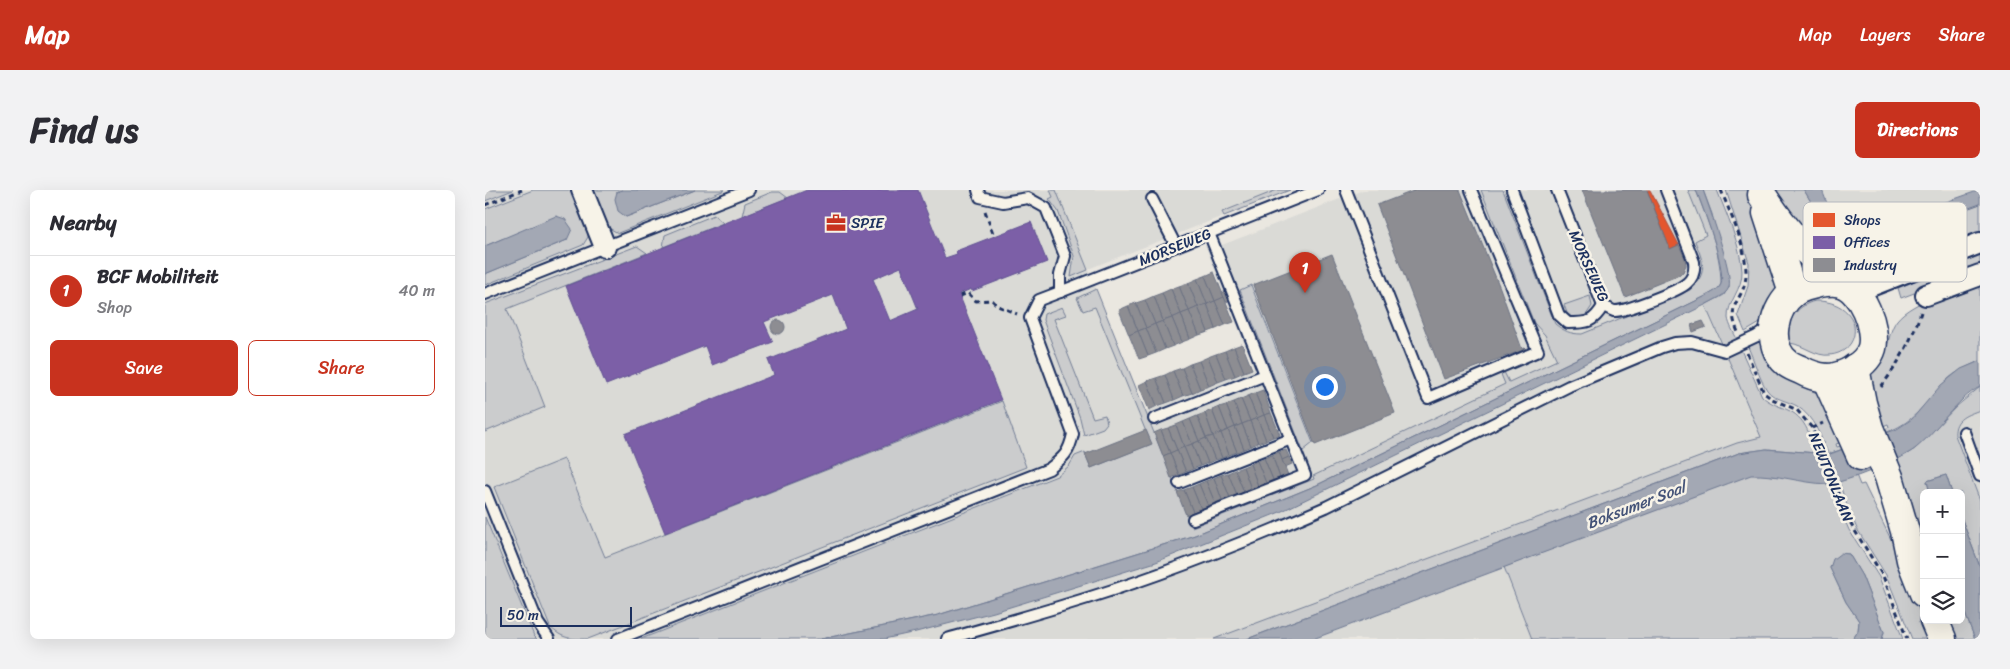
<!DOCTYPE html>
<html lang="en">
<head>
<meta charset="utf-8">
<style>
  body { margin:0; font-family:Sriracha,sans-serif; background:#f2f2f3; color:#2b2b33 }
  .controls { position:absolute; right:15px; bottom:15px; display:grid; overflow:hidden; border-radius:8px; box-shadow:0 5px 20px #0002 }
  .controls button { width:45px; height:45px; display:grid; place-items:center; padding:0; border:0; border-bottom:1px solid #e1e1e2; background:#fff; color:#2b2b33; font:25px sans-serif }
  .scale { position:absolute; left:15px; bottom:12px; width:132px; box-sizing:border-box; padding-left:5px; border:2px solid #1b2f5e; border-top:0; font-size:14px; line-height:18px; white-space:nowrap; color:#1b2f5e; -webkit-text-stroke:4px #f7f3e8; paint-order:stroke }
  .you { position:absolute; left:839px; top:196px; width:18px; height:18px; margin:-12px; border:4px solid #fff; border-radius:50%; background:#1a73e8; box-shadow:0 0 0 8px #1a73e833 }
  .badge { display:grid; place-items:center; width:32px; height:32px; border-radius:50%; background:#c8321e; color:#fff; font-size:16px; font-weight:700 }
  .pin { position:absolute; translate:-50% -41px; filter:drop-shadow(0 1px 2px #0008) }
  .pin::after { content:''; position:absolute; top:26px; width:18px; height:15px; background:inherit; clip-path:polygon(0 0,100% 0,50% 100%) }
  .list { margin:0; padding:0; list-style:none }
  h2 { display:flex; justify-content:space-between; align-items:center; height:65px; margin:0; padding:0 20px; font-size:21px }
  h2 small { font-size:16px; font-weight:400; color:#7c7c81 }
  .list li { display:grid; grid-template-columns:32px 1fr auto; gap:15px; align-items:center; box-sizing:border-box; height:70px; padding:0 20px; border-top:1px solid #e1e1e2 }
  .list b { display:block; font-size:19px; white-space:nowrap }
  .list p { margin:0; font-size:16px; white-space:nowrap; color:#7c7c81 }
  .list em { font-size:16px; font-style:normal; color:#7c7c81 }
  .actions { display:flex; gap:10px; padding:15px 20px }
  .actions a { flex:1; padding:11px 0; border:1px solid #c8321e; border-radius:8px; text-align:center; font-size:18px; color:#c8321e }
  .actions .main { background:#c8321e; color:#fff }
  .icon { flex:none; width:28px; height:28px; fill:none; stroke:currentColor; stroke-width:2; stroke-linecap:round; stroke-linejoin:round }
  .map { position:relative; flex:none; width:1495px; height:449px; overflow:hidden; border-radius:8px }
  header { display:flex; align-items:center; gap:30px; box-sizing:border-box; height:70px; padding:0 25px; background:#c8321e; color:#fff }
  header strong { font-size:24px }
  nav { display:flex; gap:28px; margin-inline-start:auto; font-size:18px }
  .intro { display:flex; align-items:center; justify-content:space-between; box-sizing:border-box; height:120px; padding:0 30px }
  h1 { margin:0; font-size:35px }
  .button { padding:12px 22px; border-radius:8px; background:#c8321e; color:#fff; font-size:18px; font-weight:700 }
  main { display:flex; gap:30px; padding:0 30px }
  aside { flex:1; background:#fff; border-radius:8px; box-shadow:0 5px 20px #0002 }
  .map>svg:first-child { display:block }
  .built { fill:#dadad6 }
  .green { fill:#cbcccd; stroke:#737e96 }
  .water { fill:#a3a8b4; stroke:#6d7892 }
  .pier { fill:#eae7e0 }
  .shops { fill:#e4572e; stroke:#a84b3c }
  .offices { fill:#7b5ea7; stroke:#5e5091; fill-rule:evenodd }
  .industry { fill:#8d8d92; stroke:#6b7182 }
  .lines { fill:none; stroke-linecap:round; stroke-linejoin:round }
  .lane-casing { stroke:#1b2f5e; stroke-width:14 }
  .street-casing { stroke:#1b2f5e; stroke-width:24 }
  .secondary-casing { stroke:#1b2f5e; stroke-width:31 }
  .path { stroke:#1b2f5e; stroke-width:3; stroke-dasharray:5 4; stroke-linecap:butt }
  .lane { stroke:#f7f3e8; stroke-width:10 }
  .street { stroke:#f7f3e8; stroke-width:20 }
  .secondary { stroke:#f7f3e8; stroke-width:28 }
  .labels { text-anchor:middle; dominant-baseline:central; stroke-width:5; stroke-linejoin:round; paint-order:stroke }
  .poi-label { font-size:15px; fill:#1b2f5e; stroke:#f7f3e8; text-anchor:start }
  .street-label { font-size:15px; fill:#1b2f5e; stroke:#f7f3e8 }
  .water-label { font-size:16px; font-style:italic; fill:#445378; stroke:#f7f3e8 }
  .key { fill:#f7f3e8; stroke:#b5b8bf; stroke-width:1 }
  .key-label { font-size:14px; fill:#1b2f5e }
</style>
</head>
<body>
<header>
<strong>Map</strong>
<nav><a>Map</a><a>Layers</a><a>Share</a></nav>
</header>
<div class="intro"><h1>Find us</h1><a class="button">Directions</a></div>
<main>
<aside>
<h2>Nearby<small></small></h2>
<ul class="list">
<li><span class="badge">1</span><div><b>BCF Mobiliteit</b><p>Shop</p></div><em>40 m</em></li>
</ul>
<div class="actions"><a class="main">Save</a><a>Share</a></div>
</aside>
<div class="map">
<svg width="1495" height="449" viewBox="0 0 1495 449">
  <rect width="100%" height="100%" fill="#eae7e0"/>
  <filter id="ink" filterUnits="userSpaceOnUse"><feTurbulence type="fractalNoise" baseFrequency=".02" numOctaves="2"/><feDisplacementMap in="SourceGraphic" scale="10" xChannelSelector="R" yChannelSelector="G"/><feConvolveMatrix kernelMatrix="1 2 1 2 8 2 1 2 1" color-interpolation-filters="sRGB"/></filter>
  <g filter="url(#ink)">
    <g class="built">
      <path d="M0,0H792L737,22L738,26L603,79L660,221L769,177L720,55L734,49L737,55L878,0H1211L1236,86L832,295L710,345L336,449H0V84L10,80L17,49L0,6Z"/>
      <path d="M1337,0H1495L1382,40L1360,38L1351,30Z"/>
      <path d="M1220,115L1281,259L1254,263L762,449H399L509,422L671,372L795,322Z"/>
      <path d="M1495,220V311L1470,245L1469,239L1472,232L1478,226Z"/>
      <path d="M1019,377L1047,449H828Z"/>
    </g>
    <g class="green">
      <path d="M0,0H28L0,11Z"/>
      <path d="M48,0H86L103,42V47L98,55L0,95V84L82,50L17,49L0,56V19Z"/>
      <path d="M108,0H137L132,2L141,27L210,0H240L133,43L122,37Z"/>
      <path d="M565,0H571L603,80L586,87L589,66L573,21L564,9L568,7Z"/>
      <path d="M792,0H805L739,26L737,22Z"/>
      <path d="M996,0H1018L1070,134C1079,141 1085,144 1097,144L1205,100C1224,82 1218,72 1210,51L1221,45L1203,0H1211C1222,30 1236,62 1236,94L1232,100L1221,106L832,295L710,345L453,425L336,449H156L572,286L584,276L590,266L600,262L606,278L666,254L610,117L598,121L592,108L611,99L707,337L829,289L828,286L1020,194L1015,182L1018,180L1024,192L1072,170L1060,145L1049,133Z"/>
      <path d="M1218,0H1232C1241,23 1256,56 1257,81C1258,99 1242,112 1243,128C1244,135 1249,143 1252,149L1238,156L1220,115L1239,105L1244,97L1227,24Z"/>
      <path d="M1241,0H1263L1296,98L1275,133L1260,142L1253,125L1263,96L1264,73Z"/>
      <path d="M1286,0H1319L1347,47L1382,55L1495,14V43L1422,70L1378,84L1337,67Z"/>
      <path d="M287,2H295L303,8L257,26L260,13Z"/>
      <path d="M229,25L238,33L178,57L180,45Z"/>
      <path d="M152,56L162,63L22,119L60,217L0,242V114Z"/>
      <path d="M1495,64V78L1416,108L1413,98Z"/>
      <path d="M1495,90V171C1480,177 1466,184 1456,196C1437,217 1427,234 1399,243L1398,240L1404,237L1403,234L1393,238L1383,188C1390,180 1396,172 1400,162C1404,152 1405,139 1412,130C1427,111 1472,99 1495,90Z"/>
      <path d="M766,95L828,253L818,261L755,100Z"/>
      <path d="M1105,106L1107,116L1101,125L1089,129L1082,123L1079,115Z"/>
      <path d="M1330,111C1378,110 1381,161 1345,165C1331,167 1319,155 1305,153C1300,133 1310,116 1330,111Z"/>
      <path d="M577,117L581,125L569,129L608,228L620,225L622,233L618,238L599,245L595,228L558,130L559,124Z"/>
      <path d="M1277,150L1293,181L1304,190L1338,206L1362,250L1351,254L1352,257L1359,255L1361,258L1343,264C1336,247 1329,227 1312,216C1303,211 1288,209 1282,200C1274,188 1269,170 1263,157Z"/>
      <path d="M1256,160L1277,206C1285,214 1295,216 1305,221C1322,230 1325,247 1331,263L1282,259L1254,263L762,449H729L1252,253L1276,247L1242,166Z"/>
      <path d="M1495,197V220C1482,225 1469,228 1470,245L1495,311V377L1476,327V303H1467L1461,285L1442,291L1445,303H1439V378L1410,271L1430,259L1472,216Z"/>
      <path d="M517,211L541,277L103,449C85,449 78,449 65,437L9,297L79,269L120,367Z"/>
      <path d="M1266,284H1282L1344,294L1364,340L1394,387L1418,449H1397L1399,442L1377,386L1364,364C1353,363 1349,368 1345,378L1361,412L1374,431L1373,441L1368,449H1047L1019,377Z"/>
      <path d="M1371,285L1375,295L1379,294L1412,362L1445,449H1427L1401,385L1372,339L1360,310L1354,292Z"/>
      <path d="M0,327L49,446L52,449H0Z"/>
      <path d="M1476,413L1490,449H1466L1459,430H1476Z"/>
    </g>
    <g class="water">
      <path d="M137,0H210L141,27L133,21L130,9L132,2Z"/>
      <path d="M1211,0H1218C1224,17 1248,82 1244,97C1241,106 1228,110 1220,115L795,322L671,372L509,422L431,442L399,449H336L453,425L710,345L832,295L1221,106C1226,103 1234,100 1236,94C1241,77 1218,18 1211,0Z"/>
      <path d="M1319,0H1337C1347,26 1350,40 1382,40L1495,0V14L1402,48L1382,55L1368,56L1347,47Z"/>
      <path d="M71,26L80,29L87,39L82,50L0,84V56Z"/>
      <path d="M1495,171V197C1472,208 1451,242 1431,258C1418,269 1358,294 1342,294C1316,293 1292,284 1266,285L828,449H762L1254,263L1281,259L1345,264L1412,239L1427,229L1456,195L1476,179Z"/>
      <path d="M1461,285L1467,303H1445L1442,291Z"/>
      <path d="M1476,327L1495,377V449H1490L1476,413Z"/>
      <path d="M1356,363L1364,364L1377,386L1399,442L1397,449H1368L1373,441L1374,431L1361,412L1345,378L1348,369Z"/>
    </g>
    <path class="pier" d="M1330,261L1342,262L1355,294L1345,296Z"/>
    <path class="shops" d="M1162,0H1165L1194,55L1185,59Z"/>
    <path class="offices" d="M322,0H433L460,68L472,64L471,61L546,32L562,72L487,101L486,99L474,104L516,210L180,343L140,244L289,185L283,170L361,139L348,105L279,132L288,152L227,175L220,156L121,195L81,96ZM416,77L433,119L405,131L388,89Z"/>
    <g class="industry">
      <path d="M931,0H975L1015,98L1037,159L1040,158L1041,159L959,189L892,15Z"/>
      <path d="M1097,0H1162L1185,59L1194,55L1200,68L1201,75L1198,82L1192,86L1140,107Z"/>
      <path d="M847,64L910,223L830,255L768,95Z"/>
      <path d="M729,82L739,107L730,111L720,86Z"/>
      <path d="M720,86L730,111L722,114L712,89Z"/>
      <path d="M712,89L722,114L713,117L703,93Z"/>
      <path d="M703,93L713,117L704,121L694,96Z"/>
      <path d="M694,96L704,121L696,124L686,99Z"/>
      <path d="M686,99L696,124L687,128L677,103Z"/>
      <path d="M741,101L745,110L741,112L737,103Z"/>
      <path d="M677,103L687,128L678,131L669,106Z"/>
      <path d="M669,106L678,131L670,134L660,110Z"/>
      <path d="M739,107L749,132L740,135L730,111Z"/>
      <path d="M660,110L670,134L661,138L651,113Z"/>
      <path d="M730,111L740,135L731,139L722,114Z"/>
      <path d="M651,113L661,138L653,141L643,116Z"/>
      <path d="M722,114L731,139L723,142L713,117Z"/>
      <path d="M643,116L653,141L644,145L634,120Z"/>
      <path d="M713,117L723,142L714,145L704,121Z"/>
      <path d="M704,121L714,145L705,149L696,124Z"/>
      <path d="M696,124L705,149L697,152L687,128Z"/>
      <path d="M687,128L697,152L688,156L678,131Z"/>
      <circle cx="293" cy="137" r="7"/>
      <path d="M678,131L688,156L680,159L670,134Z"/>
      <path d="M1218,131L1221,137L1208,142L1206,135Z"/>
      <path d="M670,134L680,159L671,163L661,138Z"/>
      <path d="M661,138L671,163L663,166L653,141Z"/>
      <path d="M653,141L663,166L654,169L644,145Z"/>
      <path d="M757,154L767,179L759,182L749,157Z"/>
      <path d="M749,157L759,182L750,186L740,161Z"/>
      <path d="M740,161L750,186L741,189L731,164Z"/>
      <path d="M731,164L741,189L733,192L723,167Z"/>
      <path d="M723,167L733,192L724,196L714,171Z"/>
      <path d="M714,171L724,196L715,199L705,174Z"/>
      <path d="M705,174L715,199L707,203L697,178Z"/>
      <path d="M697,178L707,203L698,206L688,181Z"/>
      <path d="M688,181L698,206L689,210L680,185Z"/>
      <path d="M680,185L689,210L681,213L671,188Z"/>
      <path d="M671,188L681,213L672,216L662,191Z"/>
      <path d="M662,191L672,216L664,220L654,195Z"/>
      <path d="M778,200L786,223L779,225L770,203Z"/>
      <path d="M770,203L779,225L772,228L763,206Z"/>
      <path d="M763,206L772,228L765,231L756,209Z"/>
      <path d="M756,209L765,231L757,234L749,212Z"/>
      <path d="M749,212L757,234L750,237L741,215Z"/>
      <path d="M741,215L750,237L743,240L734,217Z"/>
      <path d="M734,217L743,240L736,243L727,220Z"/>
      <path d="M727,220L736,243L728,246L720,223Z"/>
      <path d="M720,223L728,246L721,248L712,226Z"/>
      <path d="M786,223L795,245L788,247L779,225Z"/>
      <path d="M779,225L788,247L781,250L772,228Z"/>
      <path d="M712,226L721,248L714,251L705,229Z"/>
      <path d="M772,228L781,250L773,253L765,231Z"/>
      <path d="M705,229L714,251L707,254L698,232Z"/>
      <path d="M765,231L773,253L766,256L757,234Z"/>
      <path d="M698,232L707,254L699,257L691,235Z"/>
      <path d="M757,234L766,256L759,259L750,237Z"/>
      <path d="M691,235L699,257L692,260L683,238Z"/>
      <path d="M750,237L759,259L752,262L743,240Z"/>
      <path d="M683,238L692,260L685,263L676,240Z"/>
      <path d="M661,240L667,254L606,278L600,264Z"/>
      <path d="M676,240L685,263L678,266L669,243Z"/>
      <path d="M743,240L752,262L744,265L736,243Z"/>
      <path d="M736,243L744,265L737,268L728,246Z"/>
      <path d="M728,246L737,268L730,270L721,248Z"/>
      <path d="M721,248L730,270L723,273L714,251Z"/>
      <path d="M714,251L723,273L715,276L707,254Z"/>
      <path d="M707,254L715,276L708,279L699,257Z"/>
      <path d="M699,257L708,279L701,282L692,260Z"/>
      <path d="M692,260L701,282L694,285L685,263Z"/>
      <path d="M801,260L804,267L797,270L794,262Z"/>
      <path d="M794,262L803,285L795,288L787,265Z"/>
      <path d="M685,263L694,285L686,288L678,266Z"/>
      <path d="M787,265L795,288L788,290L779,268Z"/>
      <path d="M804,267L807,274L800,277L797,270Z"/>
      <path d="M779,268L788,290L781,293L772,271Z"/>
      <path d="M772,271L781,293L773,296L765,274Z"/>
      <path d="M765,274L773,296L766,299L758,277Z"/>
      <path d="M758,277L766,299L759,302L750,280Z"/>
      <path d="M750,280L759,302L752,305L743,283Z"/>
      <path d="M743,283L752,305L745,308L736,285Z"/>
      <path d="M736,285L745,308L737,310L729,288Z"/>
      <path d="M729,288L737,310L730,313L721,291Z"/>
      <path d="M721,291L730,313L723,316L714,294Z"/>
      <path d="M714,294L723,316L716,319L707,297Z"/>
      <path d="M707,297L716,319L708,322L699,300Z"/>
      <path d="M699,300L708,322L701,325L692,302Z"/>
    </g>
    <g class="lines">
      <defs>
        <g id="lane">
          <path d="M861,0L943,208L1053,161L986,0"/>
          <path d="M1027,0L1074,125L1083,133C1102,133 1108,133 1118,116"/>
          <path d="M1072,0L1118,116C1121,117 1126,120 1129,121C1139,122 1194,101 1202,93C1209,87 1210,80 1209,72L1181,0"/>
          <path d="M667,9L691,56"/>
          <path d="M575,102L833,0"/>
          <path d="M0,104L264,0"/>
          <path d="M669,229L780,185"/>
          <path d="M1479,242L1495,286"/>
          <path d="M694,293L806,249"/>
          <path d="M0,301L53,433L64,449"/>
          <path d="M708,329L820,285L724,43"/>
          <path d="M133,449L564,279C579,267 584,263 588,244L545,128L554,110L575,102V85L580,66L561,18L543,8L518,12L495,7L493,0"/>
          <path d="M462,449C533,429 605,409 674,384C730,364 786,341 841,317L1084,196L1177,157L1190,153L1207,152L1240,161L1272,146L1287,136"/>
        </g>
        <g id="street">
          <path d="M97,0L120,57"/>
          <path d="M1370,102L1495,53"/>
          <path d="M1441,105L1495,85"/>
        </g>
        <g id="secondary">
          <path d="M1277,5C1290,25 1304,45 1322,61C1334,72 1346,81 1357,93"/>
          <path d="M1282,23L1308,103"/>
          <path d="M1334,93C1341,92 1350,91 1356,93C1377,99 1392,138 1387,158C1382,175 1358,188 1341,188C1332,187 1323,184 1316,180C1311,178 1306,176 1302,173C1280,155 1288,118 1309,102C1316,97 1325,95 1334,93Z"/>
          <path d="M1370,178L1377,213L1384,238L1404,287L1420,341L1426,370L1439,403"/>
          <path d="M1341,188L1376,266"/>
          <path d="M1449,430L1457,449"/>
        </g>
      </defs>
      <use href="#lane" class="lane-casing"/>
      <use href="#street" class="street-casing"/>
      <use href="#secondary" class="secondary-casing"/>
      <g class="path">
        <path d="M1236,0C1246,26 1261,55 1261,83C1261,111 1239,111 1253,142"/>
        <path d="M0,15L37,0"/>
        <path d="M500,21L509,46"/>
        <path d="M475,106L483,103L491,111L507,110L513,116L532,124"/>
        <path d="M1262,163L1279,203L1287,209L1312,220L1327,238L1365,333L1398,386L1422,449"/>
        <path d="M1396,197C1413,174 1427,150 1436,122"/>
        <path d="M1327,238L1338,233"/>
      </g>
      <use href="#lane" class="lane"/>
      <use href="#street" class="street"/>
      <use href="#secondary" class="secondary"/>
    </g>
  </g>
  <defs>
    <symbol id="office-bare" viewBox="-9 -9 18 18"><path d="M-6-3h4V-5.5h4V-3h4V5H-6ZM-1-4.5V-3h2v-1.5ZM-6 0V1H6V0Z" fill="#c8321e" stroke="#f7f3e8" stroke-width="2.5" paint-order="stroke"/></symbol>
  </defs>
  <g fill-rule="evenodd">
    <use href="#office-bare" x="337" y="19" width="28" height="28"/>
  </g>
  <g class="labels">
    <g class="poi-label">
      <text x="366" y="33">SPIE</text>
    </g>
    <g class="street-label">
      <text transform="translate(690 57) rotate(-22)">MORSEWEG</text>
      <text transform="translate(1104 76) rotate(66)">MORSEWEG</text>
      <text transform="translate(1346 287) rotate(68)">NEWTONLAAN</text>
    </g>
    <g class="water-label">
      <text transform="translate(1151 315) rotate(-21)">Boksumer Soal</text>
    </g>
  </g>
  <rect x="1318" y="12" width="164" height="80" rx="8" class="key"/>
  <rect x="1328" y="23" width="22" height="14" fill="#e4572e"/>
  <rect x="1328" y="46" width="22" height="13" fill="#7b5ea7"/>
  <rect x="1328" y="68" width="22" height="14" fill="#8d8d92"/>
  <g class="key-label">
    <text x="1359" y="35">Shops</text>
    <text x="1359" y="57">Offices</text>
    <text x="1359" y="80">Industry</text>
  </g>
</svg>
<div class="controls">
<button>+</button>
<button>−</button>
<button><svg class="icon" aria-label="layers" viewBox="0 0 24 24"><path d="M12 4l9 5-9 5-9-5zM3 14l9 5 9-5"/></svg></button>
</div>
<div class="scale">50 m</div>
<div class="you"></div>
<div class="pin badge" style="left:820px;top:103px">1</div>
</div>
</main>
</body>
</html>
